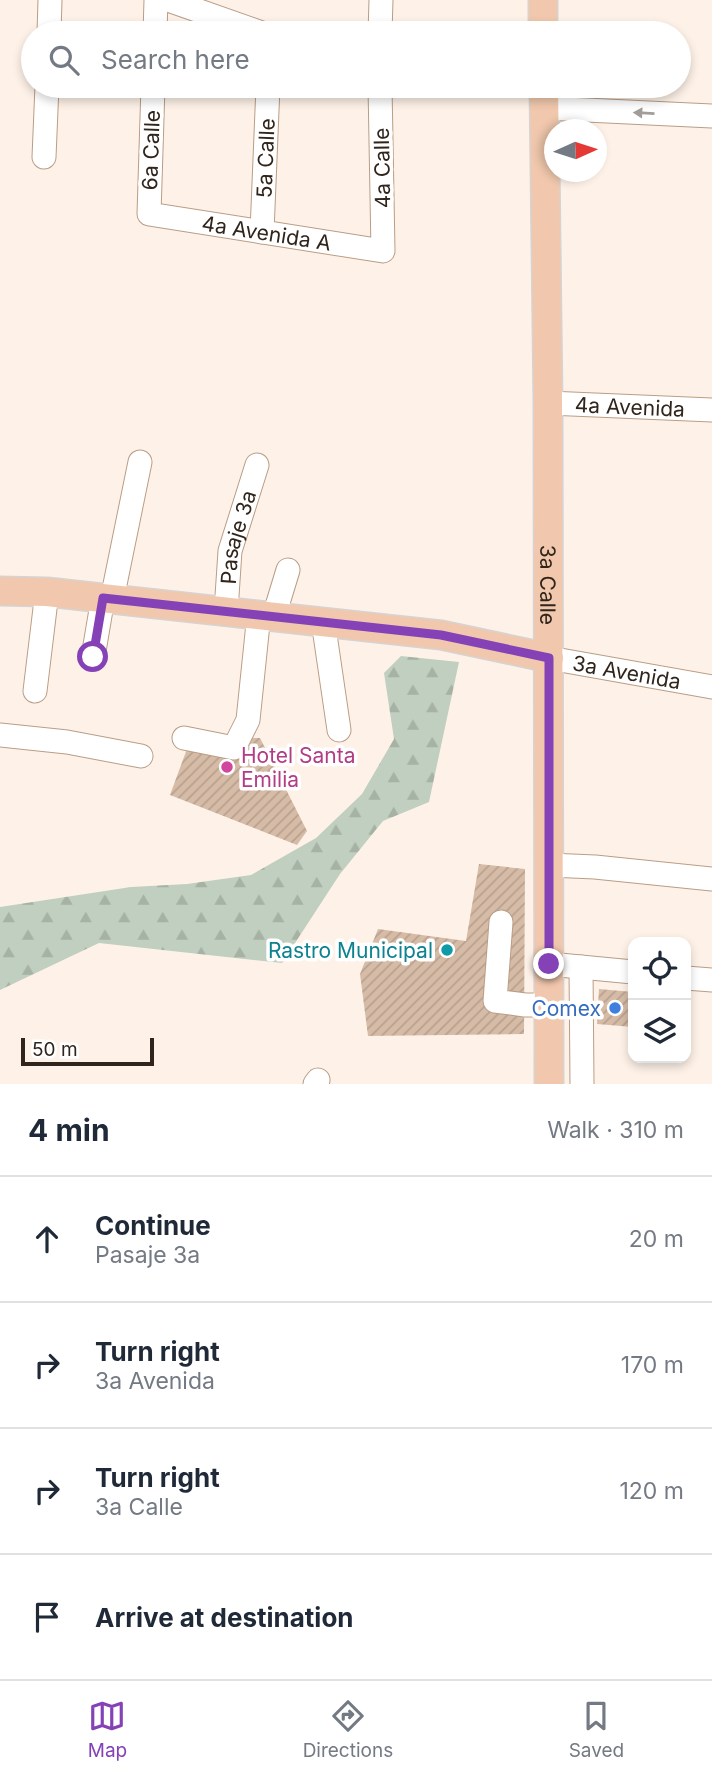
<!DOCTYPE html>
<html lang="en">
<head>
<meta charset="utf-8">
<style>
  body { margin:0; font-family:Inter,sans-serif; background:#f2f2f3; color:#1f2937 }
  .controls { position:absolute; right:21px; bottom:21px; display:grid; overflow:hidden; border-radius:14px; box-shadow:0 4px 10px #0003 }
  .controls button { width:63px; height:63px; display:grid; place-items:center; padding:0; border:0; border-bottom:2px solid #e0e1e3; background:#fff; color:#1f2937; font:35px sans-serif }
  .compass { position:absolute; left:544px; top:119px; width:63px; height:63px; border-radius:50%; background:#fff; box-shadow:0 4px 10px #0003; rotate:87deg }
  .scale { position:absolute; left:21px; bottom:18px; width:133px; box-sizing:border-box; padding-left:7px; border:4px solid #30251c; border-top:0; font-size:19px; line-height:24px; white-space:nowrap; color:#30251c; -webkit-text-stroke:5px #fff; paint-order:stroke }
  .stop { position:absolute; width:21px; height:21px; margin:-16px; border:5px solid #8542b6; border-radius:50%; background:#fff }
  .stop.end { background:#8542b6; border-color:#fff; box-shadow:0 2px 7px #0008 }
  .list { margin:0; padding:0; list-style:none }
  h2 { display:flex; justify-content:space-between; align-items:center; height:91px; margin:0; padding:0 28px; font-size:30px }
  h2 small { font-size:23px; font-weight:400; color:#747a83 }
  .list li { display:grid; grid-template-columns:46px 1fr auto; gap:21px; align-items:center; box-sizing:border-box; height:126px; padding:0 28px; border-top:2px solid #e0e1e3 }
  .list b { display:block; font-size:26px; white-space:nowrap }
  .list p { margin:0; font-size:23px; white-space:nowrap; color:#747a83 }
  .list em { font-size:23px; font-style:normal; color:#747a83 }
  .icon { flex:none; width:38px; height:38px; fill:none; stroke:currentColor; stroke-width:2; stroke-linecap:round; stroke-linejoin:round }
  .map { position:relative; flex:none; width:712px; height:1084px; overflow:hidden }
  .search { position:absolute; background:#fff; box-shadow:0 4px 10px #0003; left:21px; right:21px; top:21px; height:77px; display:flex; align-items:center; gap:18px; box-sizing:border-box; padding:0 24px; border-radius:38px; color:#747a83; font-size:26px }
  .sheet { height:595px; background:#fff }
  nav { display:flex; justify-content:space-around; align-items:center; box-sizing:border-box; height:98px; border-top:2px solid #e0e1e3; background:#fff; font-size:19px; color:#747a83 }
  nav a { display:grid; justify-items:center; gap:4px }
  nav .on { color:#8542b6 }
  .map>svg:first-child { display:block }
  .forest { fill:url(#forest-firs) }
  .building { fill:url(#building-hatch) }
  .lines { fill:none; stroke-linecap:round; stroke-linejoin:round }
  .minor-casing { stroke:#ba9d86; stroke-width:25 }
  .major-casing { stroke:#d6d3d2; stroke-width:31 }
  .minor { stroke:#fff; stroke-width:23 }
  .major { stroke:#f1c8ad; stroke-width:28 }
  .oneway { fill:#a29d99 }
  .route { stroke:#8542b6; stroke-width:9 }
  .hotel-dot { fill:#d1479c; stroke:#fff; stroke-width:2.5 }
  .culture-dot { fill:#0f9aa8; stroke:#fff; stroke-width:2.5 }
  .shop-dot { fill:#3f7fe0; stroke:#fff; stroke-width:2.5 }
  .labels { text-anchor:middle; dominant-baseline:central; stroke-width:7; stroke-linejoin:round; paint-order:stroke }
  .street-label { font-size:21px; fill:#30251c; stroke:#fff }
  .hotel-label { font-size:21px; fill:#b23c85; stroke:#fff; text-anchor:start }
  .culture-label { font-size:21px; fill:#0d838f; stroke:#fff; text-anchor:end }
  .shop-label { font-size:21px; fill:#366cbe; stroke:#fff; text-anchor:end }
</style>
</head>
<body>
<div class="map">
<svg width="712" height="1084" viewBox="0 0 712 1084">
  <defs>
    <pattern id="forest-firs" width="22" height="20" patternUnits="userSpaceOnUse" patternTransform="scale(1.75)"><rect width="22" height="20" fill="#c0cfc0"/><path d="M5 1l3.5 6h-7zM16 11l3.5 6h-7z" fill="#a5b2a4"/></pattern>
    <pattern id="building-hatch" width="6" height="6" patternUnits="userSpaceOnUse" patternTransform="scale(1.75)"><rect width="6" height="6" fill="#d6bca7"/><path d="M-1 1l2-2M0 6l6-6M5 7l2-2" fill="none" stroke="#b8a18f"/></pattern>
  </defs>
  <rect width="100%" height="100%" fill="#fef2e8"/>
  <path class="forest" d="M401,656L459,662L429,802L383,821L340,874L282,963L99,943L0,990V907L131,887L187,884L251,875L316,838L362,794L394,739L384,673Z"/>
  <g class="building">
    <path d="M191,738H260L307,831L297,845L170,795Z"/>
    <path d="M479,864L525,869L524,1034L368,1036L360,974L378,929L466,941Z"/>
    <path d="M599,989L633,992V1027L597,1024Z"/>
  </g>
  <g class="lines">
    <defs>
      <g id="minor">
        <path d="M168,0L262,33"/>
        <path d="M49,33L50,0"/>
        <path d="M155,33L156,0"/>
        <path d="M380,33L381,0"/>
        <path id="s1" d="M153,86L149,214L383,251L380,86"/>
        <path d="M544,108L712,116"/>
        <path d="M44,157L47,86"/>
        <path id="s2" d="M262,232L268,86"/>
        <path id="s3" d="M548,403L712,410"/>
        <path d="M112,599L140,462"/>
        <path id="s4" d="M226,611L230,551L257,465"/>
        <path d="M274,616L288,570"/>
        <path d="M323,621L339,730"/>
        <path d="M93,657L103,598"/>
        <path id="s5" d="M549,658L712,687"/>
        <path d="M35,691L47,592"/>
        <path d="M0,735L67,742L141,756"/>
        <path d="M184,738L234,748L248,720L259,614"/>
        <path d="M549,865L595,867L712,879"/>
        <path d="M501,922L495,1001L525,1005H549"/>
        <path d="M549,964L633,972"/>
        <path d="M581,967L582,1084"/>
        <path d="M686,978L712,980"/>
        <path d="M315,1084L318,1080"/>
      </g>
      <g id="major">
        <path d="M543,0V33"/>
        <path id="s6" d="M544,86L548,403L549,1084"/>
        <path d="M0,591L47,592L441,635L549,658"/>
      </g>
    </defs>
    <use href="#minor" class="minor-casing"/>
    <use href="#major" class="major-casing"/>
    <use href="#minor" class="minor"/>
    <use href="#major" class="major"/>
  </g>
  <defs><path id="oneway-solid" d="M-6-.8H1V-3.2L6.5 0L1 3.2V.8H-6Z" transform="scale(1.75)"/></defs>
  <use class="oneway" href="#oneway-solid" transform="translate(644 113) rotate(-177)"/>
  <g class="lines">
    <path class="route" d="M93,657L103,598L441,635L549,658V964"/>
  </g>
  <circle class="hotel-dot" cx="227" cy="767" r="7"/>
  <circle class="culture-dot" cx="447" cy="950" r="7"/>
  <circle class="shop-dot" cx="615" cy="1008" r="7"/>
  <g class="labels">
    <g class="street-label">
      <text transform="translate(151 150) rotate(-88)">6a Calle</text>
      <text stroke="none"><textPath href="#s2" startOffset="74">5a Calle</textPath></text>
      <text transform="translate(382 168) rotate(-91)">4a Calle</text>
      <text stroke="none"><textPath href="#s1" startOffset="247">4a Avenida A</textPath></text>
      <text stroke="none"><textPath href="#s3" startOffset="82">4a Avenida</textPath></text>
      <text stroke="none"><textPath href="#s4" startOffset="75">Pasaje 3a</textPath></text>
      <text stroke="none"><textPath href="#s6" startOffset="499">3a Calle</textPath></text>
      <text stroke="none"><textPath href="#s5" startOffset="79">3a Avenida</textPath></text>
    </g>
    <g class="hotel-label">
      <text x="241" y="755">Hotel Santa<tspan x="241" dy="24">Emilia</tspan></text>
    </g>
    <g class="culture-label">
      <text x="433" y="950">Rastro Municipal</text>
    </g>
    <g class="shop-label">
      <text x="601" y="1008">Comex</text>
    </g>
  </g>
</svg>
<div class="controls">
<button><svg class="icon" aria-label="locate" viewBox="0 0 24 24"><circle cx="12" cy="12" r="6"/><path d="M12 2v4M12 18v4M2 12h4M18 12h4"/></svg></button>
<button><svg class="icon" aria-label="layers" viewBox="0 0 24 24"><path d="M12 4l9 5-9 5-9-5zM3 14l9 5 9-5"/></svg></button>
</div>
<svg class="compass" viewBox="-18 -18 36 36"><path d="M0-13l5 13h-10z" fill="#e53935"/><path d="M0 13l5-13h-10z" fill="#747a83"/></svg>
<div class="scale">50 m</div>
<div class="stop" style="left:93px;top:657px"></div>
<div class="stop end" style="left:549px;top:964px"></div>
<div class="search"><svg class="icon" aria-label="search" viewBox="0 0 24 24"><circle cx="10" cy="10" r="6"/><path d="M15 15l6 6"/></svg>Search here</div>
</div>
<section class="sheet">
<h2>4 min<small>Walk · 310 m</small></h2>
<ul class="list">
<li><svg class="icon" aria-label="ahead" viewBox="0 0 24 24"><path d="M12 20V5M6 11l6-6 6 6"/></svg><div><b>Continue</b><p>Pasaje 3a</p></div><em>20 m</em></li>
<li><svg class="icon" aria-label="right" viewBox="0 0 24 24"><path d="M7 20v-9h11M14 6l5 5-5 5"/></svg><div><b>Turn right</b><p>3a Avenida</p></div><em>170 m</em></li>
<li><svg class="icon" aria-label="right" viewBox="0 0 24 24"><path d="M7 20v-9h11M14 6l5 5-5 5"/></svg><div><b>Turn right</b><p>3a Calle</p></div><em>120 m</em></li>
<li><svg class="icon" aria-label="arrive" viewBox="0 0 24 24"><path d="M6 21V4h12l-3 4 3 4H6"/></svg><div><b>Arrive at destination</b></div></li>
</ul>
</section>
<nav>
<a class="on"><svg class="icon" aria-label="map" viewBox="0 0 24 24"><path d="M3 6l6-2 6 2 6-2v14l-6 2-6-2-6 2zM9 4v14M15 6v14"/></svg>Map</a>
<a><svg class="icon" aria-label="directions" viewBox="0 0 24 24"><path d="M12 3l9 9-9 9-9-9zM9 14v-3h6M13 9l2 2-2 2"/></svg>Directions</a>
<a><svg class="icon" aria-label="saved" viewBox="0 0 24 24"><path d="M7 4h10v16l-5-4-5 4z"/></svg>Saved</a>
</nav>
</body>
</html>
